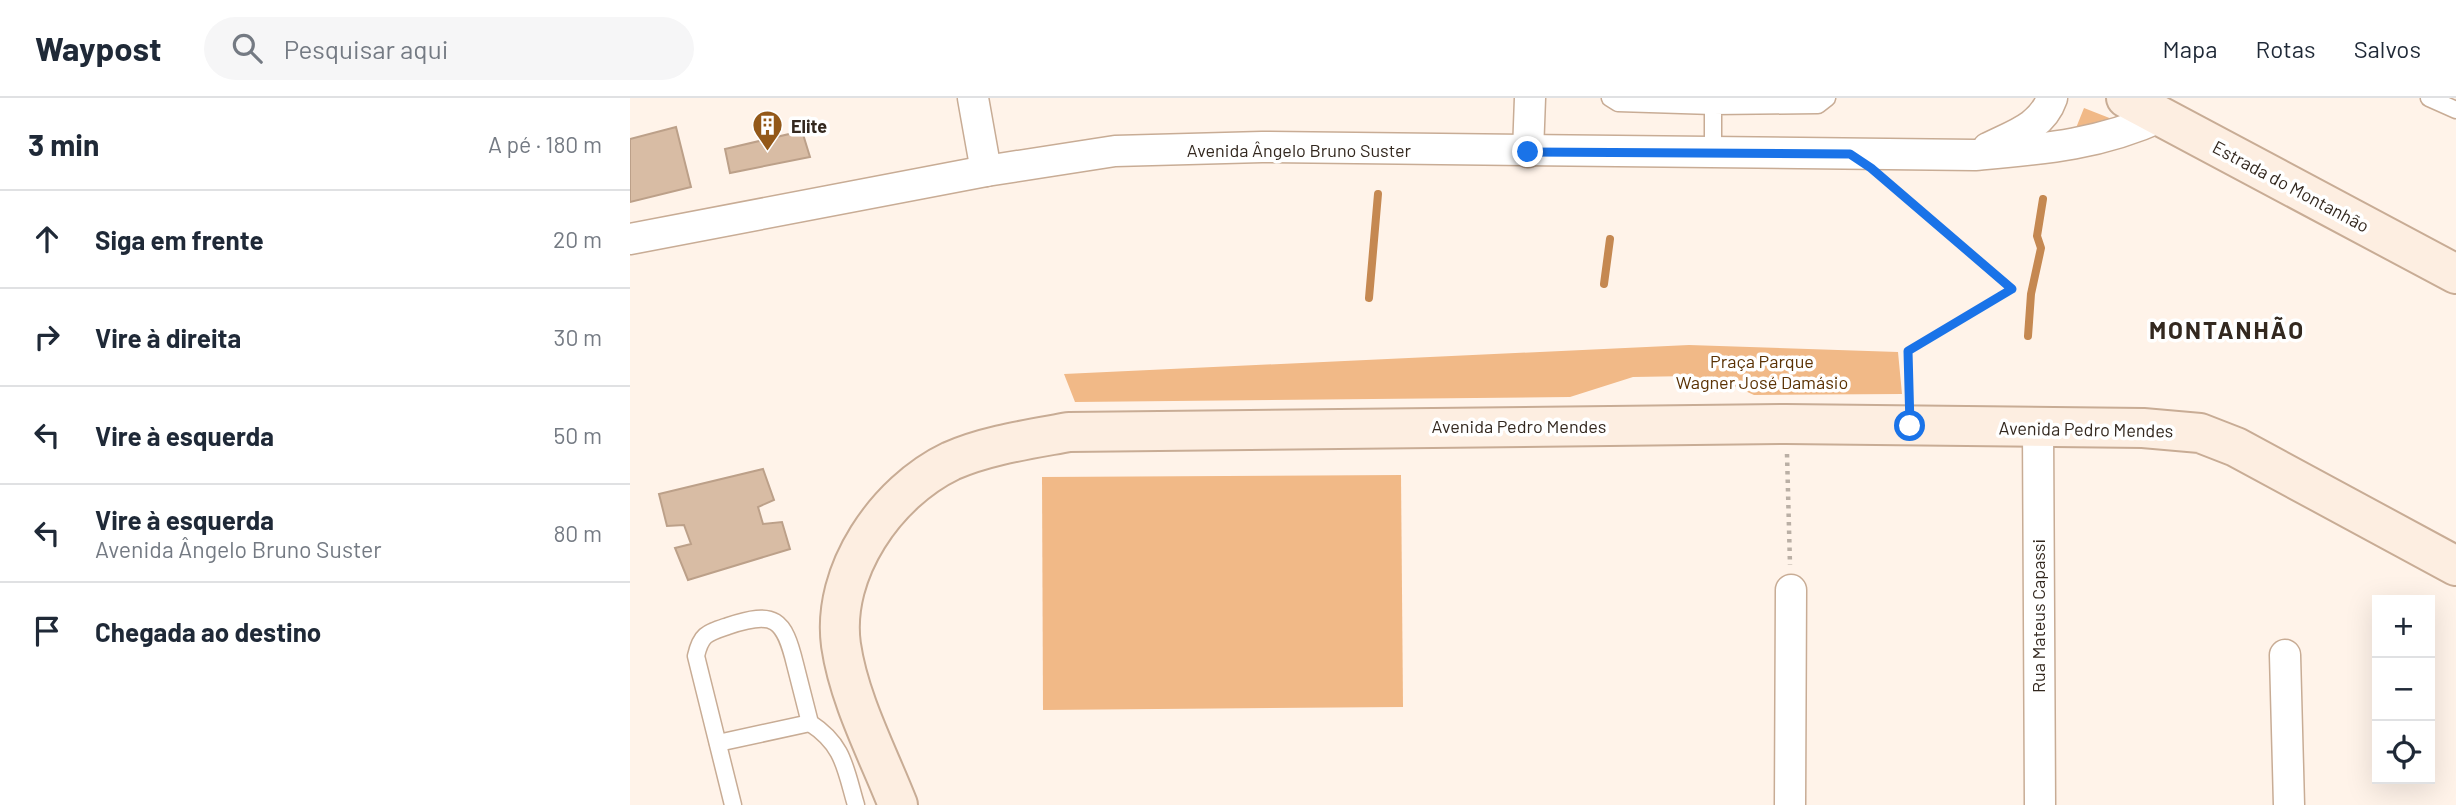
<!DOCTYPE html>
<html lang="pt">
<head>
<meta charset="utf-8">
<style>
  body { margin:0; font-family:Barlow,sans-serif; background:#f6f6f7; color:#1f2937 }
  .controls { position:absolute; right:21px; bottom:21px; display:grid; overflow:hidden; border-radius:0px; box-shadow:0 7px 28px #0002 }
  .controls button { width:63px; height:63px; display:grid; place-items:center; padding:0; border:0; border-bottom:2px solid #e0e1e3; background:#fff; color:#1f2937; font:35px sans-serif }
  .stop { position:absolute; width:21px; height:21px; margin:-16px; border:5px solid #1a73e8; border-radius:50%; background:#fff }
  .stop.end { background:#1a73e8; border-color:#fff; box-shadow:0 2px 7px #0008 }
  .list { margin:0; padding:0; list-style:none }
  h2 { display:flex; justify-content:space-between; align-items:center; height:91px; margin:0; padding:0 28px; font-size:30px }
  h2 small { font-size:23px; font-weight:400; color:#747a83 }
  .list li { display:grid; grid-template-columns:46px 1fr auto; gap:21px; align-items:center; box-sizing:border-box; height:98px; padding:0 28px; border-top:2px solid #e0e1e3 }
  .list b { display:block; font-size:26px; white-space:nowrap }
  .list p { margin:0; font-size:23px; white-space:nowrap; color:#747a83 }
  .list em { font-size:23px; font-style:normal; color:#747a83 }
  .icon { flex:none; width:38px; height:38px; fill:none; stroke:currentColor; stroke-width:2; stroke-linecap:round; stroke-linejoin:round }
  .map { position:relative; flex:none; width:1826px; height:707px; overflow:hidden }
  header { display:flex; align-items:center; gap:42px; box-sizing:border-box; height:98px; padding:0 35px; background:#fff; border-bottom:2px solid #e0e1e3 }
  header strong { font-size:33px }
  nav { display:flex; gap:38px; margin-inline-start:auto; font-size:24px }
  .search { width:490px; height:63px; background:#f6f6f7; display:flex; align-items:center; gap:18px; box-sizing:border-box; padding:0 24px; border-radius:38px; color:#747a83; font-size:26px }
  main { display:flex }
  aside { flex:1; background:#fff }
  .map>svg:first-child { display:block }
  .green { fill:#f1b987 }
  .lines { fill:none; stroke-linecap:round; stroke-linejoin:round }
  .stream { stroke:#c58851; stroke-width:8 }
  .building { fill:#d8bca4; stroke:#bca089; stroke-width:2 }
  .lane-casing { stroke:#c8ac95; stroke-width:19 }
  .street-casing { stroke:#c8ac95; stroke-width:33 }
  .secondary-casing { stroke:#c8ac95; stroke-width:42 }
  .path { stroke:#baafa5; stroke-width:4.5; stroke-dasharray:3.5 5; stroke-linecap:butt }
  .lane { stroke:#fff; stroke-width:16 }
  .street { stroke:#fff; stroke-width:30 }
  .secondary { stroke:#fdeee1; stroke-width:38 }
  .route { stroke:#1a73e8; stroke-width:9 }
  .labels { text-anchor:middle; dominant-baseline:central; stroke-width:7; stroke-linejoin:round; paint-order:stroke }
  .poi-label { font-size:18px; font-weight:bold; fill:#33281f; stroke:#fff; text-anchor:start }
  .street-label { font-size:18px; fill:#33281f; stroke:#fff }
  .park-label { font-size:18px; fill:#5b3204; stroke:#fff }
  .district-label { font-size:24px; font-weight:bold; letter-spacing:2px; fill:#33281f; stroke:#fff }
</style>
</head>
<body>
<header>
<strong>Waypost</strong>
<div class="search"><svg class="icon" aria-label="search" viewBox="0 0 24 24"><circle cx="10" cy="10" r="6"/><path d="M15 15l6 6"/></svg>Pesquisar aqui</div>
<nav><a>Mapa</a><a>Rotas</a><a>Salvos</a></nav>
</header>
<main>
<aside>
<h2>3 min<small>A pé · 180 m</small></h2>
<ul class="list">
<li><svg class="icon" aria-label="ahead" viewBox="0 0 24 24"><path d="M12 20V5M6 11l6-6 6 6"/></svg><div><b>Siga em frente</b></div><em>20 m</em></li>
<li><svg class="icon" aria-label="right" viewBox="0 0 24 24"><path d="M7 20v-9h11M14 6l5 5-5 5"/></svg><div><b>Vire à direita</b></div><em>30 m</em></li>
<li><svg class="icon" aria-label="left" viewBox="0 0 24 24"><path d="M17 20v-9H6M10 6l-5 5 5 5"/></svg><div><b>Vire à esquerda</b></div><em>50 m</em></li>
<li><svg class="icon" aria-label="left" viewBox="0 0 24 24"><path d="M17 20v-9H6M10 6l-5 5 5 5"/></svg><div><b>Vire à esquerda</b><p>Avenida Ângelo Bruno Suster</p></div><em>80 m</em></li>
<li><svg class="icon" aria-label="arrive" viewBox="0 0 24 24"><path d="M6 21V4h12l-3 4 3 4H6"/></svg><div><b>Chegada ao destino</b></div></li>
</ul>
</aside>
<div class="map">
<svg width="1826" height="707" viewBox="0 0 1826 707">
  <rect width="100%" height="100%" fill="#fff3e9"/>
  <g class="green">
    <path d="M1454,10L1482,21L1450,38L1446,30Z"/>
    <path d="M1059,247L1268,254L1272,296L1124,297L1102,287L1061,278L1003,279L940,299L445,304L434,276Z"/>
    <path d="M771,377L773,609L413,612L412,379Z"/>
  </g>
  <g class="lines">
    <g class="stream">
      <path d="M974,186L980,141"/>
      <path d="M739,200L748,96"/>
      <path d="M1398,238L1401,196L1411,150L1407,138L1413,101"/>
    </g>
  </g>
  <g class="building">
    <path d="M46,29L61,89L0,104V41Z"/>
    <path d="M172,33L180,59L100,75L95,51Z"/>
    <path d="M133,371L144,402L128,409L133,426L152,424L160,451L58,482L45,450L61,446L54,427L37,428L29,396Z"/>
  </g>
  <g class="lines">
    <defs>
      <g id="lane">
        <path d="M980,0L988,5L1083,8V0"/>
        <path d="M1799,0L1826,12"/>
        <path d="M1083,55V8L1188,7L1197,0"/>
        <path d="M88,645L180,625"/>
        <path d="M103,707L66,558C71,536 77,535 98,528C145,512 154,521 165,566C170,586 175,605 180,625C214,647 215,670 226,707"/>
      </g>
      <g id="street">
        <path d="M343,0L356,73"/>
        <path d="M1358,50C1384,37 1412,29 1422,0"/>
        <path d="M898,54L900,0"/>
        <path d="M0,141L356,73L485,53L632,49L1345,57C1413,51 1469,47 1532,18"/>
        <path d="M1408,330L1410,707"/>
        <path d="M1655,557L1659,707"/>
        <path d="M1160,707L1161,492"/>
      </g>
      <g id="secondary">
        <path d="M1496,0L1826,176"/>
        <path d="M268,707C248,656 219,602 211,547C201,474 256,394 321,363C357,347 401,341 439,334L1156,326L1513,330L1570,335L1606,349L1826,468"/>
      </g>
    </defs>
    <use href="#lane" class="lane-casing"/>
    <use href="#street" class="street-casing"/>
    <use href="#secondary" class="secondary-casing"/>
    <g class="path">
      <path d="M1257,84L1383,191L1278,253L1279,297"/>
      <path d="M1157,356L1160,467"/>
    </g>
    <use href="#lane" class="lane"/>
    <use href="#street" class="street"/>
    <use href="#secondary" class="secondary"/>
  </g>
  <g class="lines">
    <path class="route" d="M898,54L1220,56L1241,70L1382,191L1278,253L1280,328"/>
  </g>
  <defs>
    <symbol id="building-pin" viewBox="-11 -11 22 30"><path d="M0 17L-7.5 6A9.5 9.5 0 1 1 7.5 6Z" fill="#935818" stroke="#fff"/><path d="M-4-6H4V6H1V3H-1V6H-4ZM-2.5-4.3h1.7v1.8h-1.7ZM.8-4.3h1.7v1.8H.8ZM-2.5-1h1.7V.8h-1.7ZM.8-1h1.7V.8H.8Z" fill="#fff"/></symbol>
  </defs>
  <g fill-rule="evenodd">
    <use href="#building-pin" x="120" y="10" width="35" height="47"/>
  </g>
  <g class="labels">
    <g class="poi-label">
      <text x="161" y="28">Elite</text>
    </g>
    <g class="street-label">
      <text x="669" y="52">Avenida Ângelo Bruno Suster</text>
      <text transform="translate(1661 88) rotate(28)">Estrada do Montanhão</text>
      <text x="889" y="328">Avenida Pedro Mendes</text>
      <text transform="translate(1456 331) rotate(1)">Avenida Pedro Mendes</text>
      <text transform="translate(1408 518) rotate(-90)">Rua Mateus Capassi</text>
    </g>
    <g class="park-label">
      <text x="1132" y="263">Praça Parque<tspan x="1132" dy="21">Wagner José Damásio</tspan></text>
    </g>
    <g class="district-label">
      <text x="1597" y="231">MONTANHÃO</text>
    </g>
  </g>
</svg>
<div class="controls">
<button>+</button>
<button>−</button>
<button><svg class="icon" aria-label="locate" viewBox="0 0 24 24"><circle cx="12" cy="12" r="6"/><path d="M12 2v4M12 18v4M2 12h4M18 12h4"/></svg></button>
</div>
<div class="stop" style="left:1280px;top:328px"></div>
<div class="stop end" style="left:898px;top:54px"></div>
</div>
</main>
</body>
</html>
